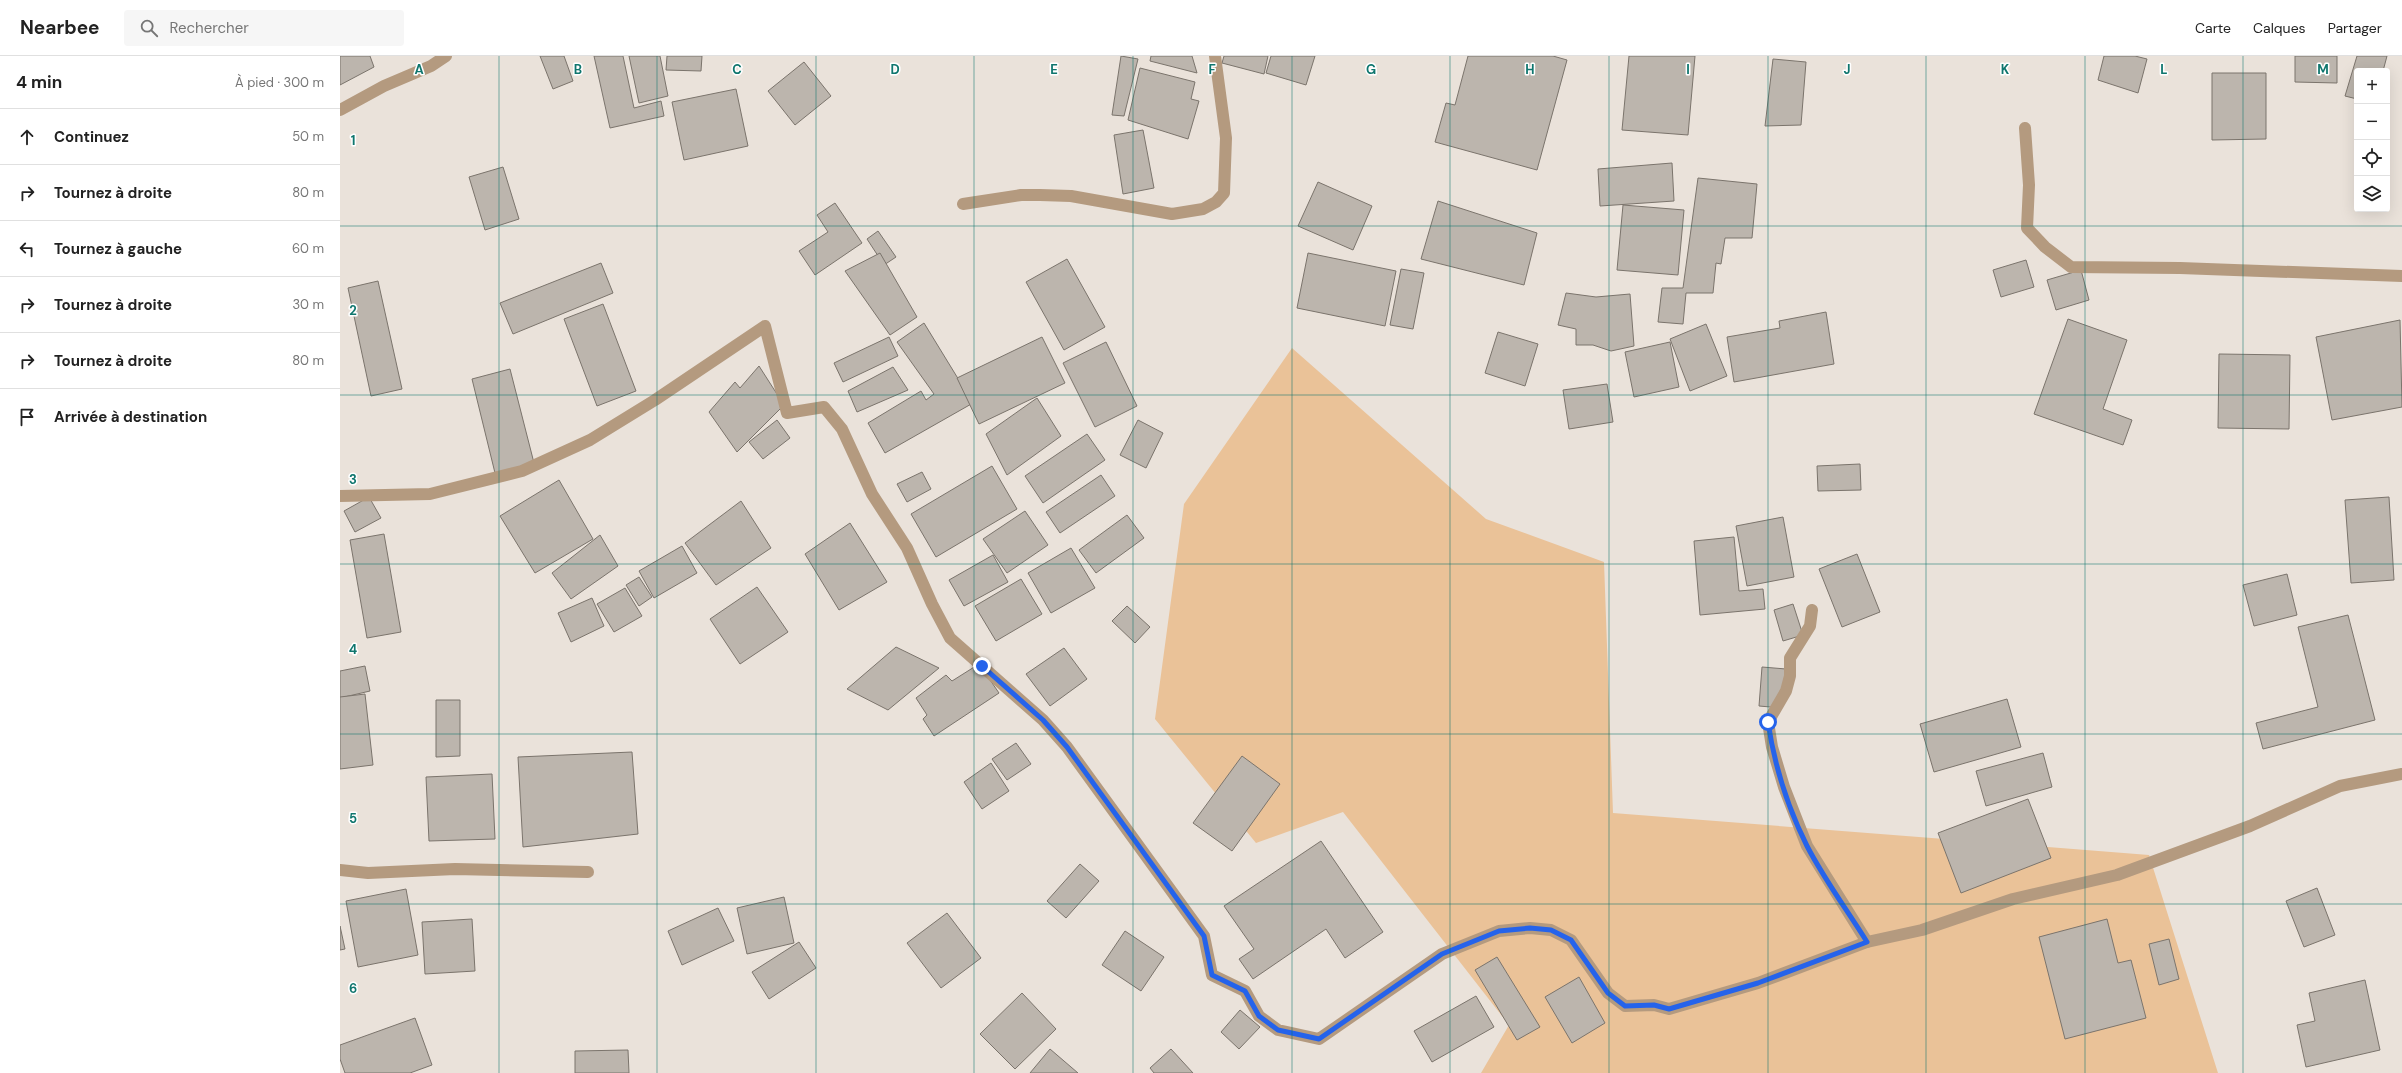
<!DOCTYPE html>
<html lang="fr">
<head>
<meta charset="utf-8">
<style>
  body { margin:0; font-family:"DM Sans",sans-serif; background:#f6f6f6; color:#222 }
  .controls { position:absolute; right:12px; top:12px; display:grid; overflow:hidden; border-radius:4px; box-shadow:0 4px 16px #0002 }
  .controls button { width:36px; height:36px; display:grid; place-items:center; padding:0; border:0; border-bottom:1px solid #e0e0e0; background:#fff; color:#222; font:20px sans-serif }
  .stop { position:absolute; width:12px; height:12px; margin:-9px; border:3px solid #2563eb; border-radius:50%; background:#fff }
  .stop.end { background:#2563eb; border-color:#fff; box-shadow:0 1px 4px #0008 }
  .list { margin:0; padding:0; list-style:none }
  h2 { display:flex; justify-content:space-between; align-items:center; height:52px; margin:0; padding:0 16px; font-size:17px }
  h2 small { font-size:13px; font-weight:400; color:#767676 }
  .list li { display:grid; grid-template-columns:26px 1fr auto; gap:12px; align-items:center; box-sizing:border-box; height:56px; padding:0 16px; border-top:1px solid #e0e0e0 }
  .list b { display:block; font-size:15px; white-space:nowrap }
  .list em { font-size:13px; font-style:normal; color:#767676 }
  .icon { flex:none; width:22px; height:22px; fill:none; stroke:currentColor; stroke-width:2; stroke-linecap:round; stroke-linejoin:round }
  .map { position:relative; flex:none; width:2062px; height:1017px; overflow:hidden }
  header { display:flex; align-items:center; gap:24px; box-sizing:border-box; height:56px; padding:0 20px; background:#fff; border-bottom:1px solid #e0e0e0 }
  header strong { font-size:19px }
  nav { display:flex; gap:22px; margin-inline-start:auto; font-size:14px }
  .search { width:280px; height:36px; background:#f6f6f6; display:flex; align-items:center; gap:10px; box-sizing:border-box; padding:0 14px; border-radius:4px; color:#767676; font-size:15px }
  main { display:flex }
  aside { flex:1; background:#fff }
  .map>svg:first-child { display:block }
  .green { fill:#eac298 }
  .building { fill:#bcb5ad; stroke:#7b746c }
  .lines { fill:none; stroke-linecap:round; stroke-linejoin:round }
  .street { stroke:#b49a7f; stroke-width:12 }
  .route { stroke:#2563eb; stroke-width:5 }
  .grid { fill:none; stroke:#0f766e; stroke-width:1; stroke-opacity:0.55 }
  .grid-label { font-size:13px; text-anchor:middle; font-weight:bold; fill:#0f766e; stroke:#fff; stroke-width:3; stroke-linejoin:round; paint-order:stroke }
</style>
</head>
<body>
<header>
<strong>Nearbee</strong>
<div class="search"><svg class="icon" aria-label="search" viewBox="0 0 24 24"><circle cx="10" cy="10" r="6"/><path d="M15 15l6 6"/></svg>Rechercher</div>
<nav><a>Carte</a><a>Calques</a><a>Partager</a></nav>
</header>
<main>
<aside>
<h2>4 min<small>À pied · 300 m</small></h2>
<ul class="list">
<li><svg class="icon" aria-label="ahead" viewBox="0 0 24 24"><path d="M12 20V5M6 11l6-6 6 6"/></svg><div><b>Continuez</b></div><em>50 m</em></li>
<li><svg class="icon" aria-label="right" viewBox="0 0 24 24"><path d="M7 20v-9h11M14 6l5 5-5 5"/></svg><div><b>Tournez à droite</b></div><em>80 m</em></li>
<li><svg class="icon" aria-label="left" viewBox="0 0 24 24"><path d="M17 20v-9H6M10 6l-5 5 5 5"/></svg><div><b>Tournez à gauche</b></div><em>60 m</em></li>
<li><svg class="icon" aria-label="right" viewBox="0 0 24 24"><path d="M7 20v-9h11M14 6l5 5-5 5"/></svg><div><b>Tournez à droite</b></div><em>30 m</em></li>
<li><svg class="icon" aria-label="right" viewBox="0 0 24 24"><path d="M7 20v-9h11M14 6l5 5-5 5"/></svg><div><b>Tournez à droite</b></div><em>80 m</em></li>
<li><svg class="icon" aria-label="arrive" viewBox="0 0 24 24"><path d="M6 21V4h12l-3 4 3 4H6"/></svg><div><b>Arrivée à destination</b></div></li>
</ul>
</aside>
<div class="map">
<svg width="2062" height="1017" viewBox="0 0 2062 1017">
  <rect width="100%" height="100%" fill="#eae2da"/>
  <path class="green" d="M952,292L1146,463L1264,506L1273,757L1809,799L1878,1017H1141L1169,969L1003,756L916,787L815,663L844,448Z"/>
  <g class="building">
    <path d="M0,0H30L34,11L0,29Z"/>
    <path d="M200,0H224L233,25L213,33Z"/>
    <path d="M254,0H283L294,52L321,45L324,60L270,72Z"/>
    <path d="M289,0H320L328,40L299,47Z"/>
    <path d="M327,0H362L361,15L326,14Z"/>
    <path d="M781,0L798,3L784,60L772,59Z"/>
    <path d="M811,0H852L857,17L810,5Z"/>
    <path d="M884,0H928L924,18L882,7Z"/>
    <path d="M931,0H975L966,29L926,17Z"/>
    <path d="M1128,0H1213L1227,4L1197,114L1095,86L1106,47L1115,49Z"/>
    <path d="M1289,0H1355L1348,79L1282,74Z"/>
    <path d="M1764,0H1795L1807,3L1798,37L1758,24Z"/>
    <path d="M1955,0H1997V27L1955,26Z"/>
    <path d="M2017,0H2047L2043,15H2017V43L2005,40Z"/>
    <path d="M1433,3L1466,6L1461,69L1425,70Z"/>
    <path d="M464,6L491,40L455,69L428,35Z"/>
    <path d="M800,12L855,26L851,43L859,45L848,83L788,64Z"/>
    <path d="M1872,17H1926V83L1872,84Z"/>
    <path d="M396,33L408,90L344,104L332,46Z"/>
    <path d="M803,74L814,132L783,138L774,79Z"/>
    <path d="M1332,107L1334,145L1260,150L1258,113Z"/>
    <path d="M163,111L179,163L145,174L129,121Z"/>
    <path d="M1358,122L1417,128L1412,182H1385L1381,208L1376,207L1373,237H1346L1343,268L1318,266L1322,232H1343Z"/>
    <path d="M978,126L1032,150L1013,194L958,170Z"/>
    <path d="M1098,145L1197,177L1184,229L1081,203Z"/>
    <path d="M495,147L522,187L475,219L459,195L488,176L477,159Z"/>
    <path d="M1283,149L1344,154L1338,219L1277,214Z"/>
    <path d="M538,175L556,201L544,209L527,183Z"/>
    <path d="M540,197L577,261L550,279L505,215Z"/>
    <path d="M968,197L1056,215L1045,270L957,252Z"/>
    <path d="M727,203L765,271L724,294L686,226Z"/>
    <path d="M1686,204L1694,231L1661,241L1653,214Z"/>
    <path d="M261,207L273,237L173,278L160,247Z"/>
    <path d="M1061,213L1084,217L1073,273L1050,269Z"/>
    <path d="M1741,214L1749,244L1716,254L1707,224Z"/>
    <path d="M38,225L62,333L31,340L8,232Z"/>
    <path d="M1226,237L1256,241L1290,238L1294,290L1271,295L1253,289H1236V273L1218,269Z"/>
    <path d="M263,248L296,335L257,350L224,263Z"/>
    <path d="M1486,256L1494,308L1394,326L1387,281L1440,272L1439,265Z"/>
    <path d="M1728,263L1787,284L1763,353L1792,364L1783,389L1694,358Z"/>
    <path d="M2060,264L2062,351L1992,364L1976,281Z"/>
    <path d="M584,267L633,347L545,397L528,367L581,335L586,344L594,338L557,286Z"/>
    <path d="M1366,268L1387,320L1350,335L1330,283Z"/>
    <path d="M1158,276L1198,288L1185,330L1145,317Z"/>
    <path d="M549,281L558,300L503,326L494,307Z"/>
    <path d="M702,281L725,327L639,368L617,322Z"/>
    <path d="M766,286L797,350L755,371L723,307Z"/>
    <path d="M1330,286L1339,331L1294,341L1285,296Z"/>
    <path d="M1879,298L1950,299L1949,373L1878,372Z"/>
    <path d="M419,310L444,349L397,396L369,356L395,326L400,332Z"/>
    <path d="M553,311L568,334L517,356L508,335Z"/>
    <path d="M170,313L194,407L155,417L132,323Z"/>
    <path d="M1267,328L1273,366L1229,373L1223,334Z"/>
    <path d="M697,342L721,380L667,419L646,378Z"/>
    <path d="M437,364L450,382L423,403L409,386Z"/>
    <path d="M798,364L823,377L806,412L780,399Z"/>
    <path d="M747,378L765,404L703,447L685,420Z"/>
    <path d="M1520,408L1521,434L1478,435L1477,410Z"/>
    <path d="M652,410L677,453L596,501L571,458Z"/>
    <path d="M582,416L591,433L567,446L557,428Z"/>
    <path d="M761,419L775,440L720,477L706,456Z"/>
    <path d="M219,424L253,483L195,517L160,460Z"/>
    <path d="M29,441L41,462L15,476L4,455Z"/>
    <path d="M2049,441L2054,524L2011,527L2005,444Z"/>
    <path d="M401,445L431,492L376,529L345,487Z"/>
    <path d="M685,455L708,489L667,517L643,483Z"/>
    <path d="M787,459L804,482L756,517L739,494Z"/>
    <path d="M1443,461L1454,521L1407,530L1396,470Z"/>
    <path d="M510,467L547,526L499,554L465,498Z"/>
    <path d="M44,478L61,576L27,582L10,484Z"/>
    <path d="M260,479L278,510L231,543L212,517Z"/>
    <path d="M1394,481L1399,535L1423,533L1425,553L1360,559L1354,485Z"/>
    <path d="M342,490L357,517L314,542L299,515Z"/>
    <path d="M731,492L755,532L711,557L688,517Z"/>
    <path d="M1517,498L1540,556L1502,571L1479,513Z"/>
    <path d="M653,499L668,526L624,550L609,524Z"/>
    <path d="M1947,518L1957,559L1914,570L1903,529Z"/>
    <path d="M299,521L312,541L299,550L286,529Z"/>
    <path d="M681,523L702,558L656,585L635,550Z"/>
    <path d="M417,531L448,576L400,608L370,563Z"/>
    <path d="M285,532L302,560L274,576L257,548Z"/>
    <path d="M252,542L264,570L231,586L218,557Z"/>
    <path d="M1453,548L1463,579L1443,585L1434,554Z"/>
    <path d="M787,550L810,571L795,587L772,565Z"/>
    <path d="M2008,559L2035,664L1923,693L1916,667L1978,651L1958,571Z"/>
    <path d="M556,591L599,612L548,654L507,633Z"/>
    <path d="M724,592L747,623L710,650L686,618Z"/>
    <path d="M639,608L659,637L594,680L583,663L587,659L576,642L606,619L612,625Z"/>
    <path d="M25,610L30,635L0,642V615Z"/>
    <path d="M1422,611L1446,613L1442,652L1419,650Z"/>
    <path d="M25,638L33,709L0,713V641Z"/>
    <path d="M1667,643L1681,691L1594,716L1580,668Z"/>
    <path d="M96,644H120V700L96,701Z"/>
    <path d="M676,687L691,708L667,724L652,703Z"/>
    <path d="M292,696L298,778L183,791L178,701Z"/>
    <path d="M1703,697L1712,731L1646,750L1636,715Z"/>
    <path d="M902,700L940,728L892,795L853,767Z"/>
    <path d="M651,707L669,735L642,753L624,726Z"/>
    <path d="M152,718L155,783L89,785L86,721Z"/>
    <path d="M1688,743L1711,802L1621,837L1598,777Z"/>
    <path d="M981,785L1043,876L1005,902L986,873L913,923L899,903L914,893L884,850Z"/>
    <path d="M740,808L759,825L726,862L707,845Z"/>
    <path d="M1977,832L1995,879L1964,891L1946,845Z"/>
    <path d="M66,833L78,899L18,911L6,845Z"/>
    <path d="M444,841L454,887L407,898L397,852Z"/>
    <path d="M378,852L394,885L342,909L328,875Z"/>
    <path d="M607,857L641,902L601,932L567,887Z"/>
    <path d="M132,863L135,915L85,918L82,866Z"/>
    <path d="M1767,863L1778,907L1791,904L1806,962L1725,983L1699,881Z"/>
    <path d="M0,870L5,893L0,894Z"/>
    <path d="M785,875L824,901L801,935L762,909Z"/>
    <path d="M1829,883L1839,923L1819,929L1809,888Z"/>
    <path d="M459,886L476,912L429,943L412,916Z"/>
    <path d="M1157,901L1200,971L1177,984L1135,914Z"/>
    <path d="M1239,921L1265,967L1232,987L1205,941Z"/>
    <path d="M2025,924L2040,994L1966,1011L1957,969L1975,965L1969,937Z"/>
    <path d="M682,937L716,973L675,1013L640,978Z"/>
    <path d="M1136,940L1154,971L1092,1006L1074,975Z"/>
    <path d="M900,954L920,971L899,993L881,976Z"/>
    <path d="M75,962L92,1009L70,1017H5L0,1003V989Z"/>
    <path d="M710,993L738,1017H690Z"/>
    <path d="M831,993L853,1017H814L810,1012Z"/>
    <path d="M288,994L289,1017H235V995Z"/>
  </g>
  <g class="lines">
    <g class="street">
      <path d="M0,54L44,30L91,10L106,0"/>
      <path d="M1685,72L1689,129L1687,172L1705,191L1731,211L1840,212L2062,220"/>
      <path d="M623,148L681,139H700L731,140L832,158L863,153L876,146L884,137L886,82L875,0"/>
      <path d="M0,440L90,438L182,415L250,384L315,344L425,270L447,357L484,351L502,373L532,438L567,492L592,548L610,582L703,664L727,691L864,880L872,919L905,935L919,960L938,974L979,983L1102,898L1159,875L1190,872L1211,874L1231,884L1268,937L1285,950L1314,949L1329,953L1418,927L1527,886L1582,874L1673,843L1777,819L1910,770L2000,730L2062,718"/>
      <path d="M1472,554L1470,570L1450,602V620L1446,635L1428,666L1432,691L1444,731L1467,790L1527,886"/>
      <path d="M0,814L28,817L115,813L248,816"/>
    </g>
  </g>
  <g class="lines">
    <path class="route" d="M642,610L703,664L727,691L864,880L872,919L905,935L919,960L938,974L979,983L1102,898L1159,875L1190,872L1211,874L1231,884L1268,937L1285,950L1314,949L1329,953L1418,927L1527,886C1507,854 1484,823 1467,790C1448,752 1434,707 1428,666"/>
  </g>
  <path class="grid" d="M159,0V1017M317,0V1017M476,0V1017M634,0V1017M793,0V1017M952,0V1017M1110,0V1017M1269,0V1017M1428,0V1017M1586,0V1017M1745,0V1017M1903,0V1017M0,170H2062M0,339H2062M0,508H2062M0,678H2062M0,848H2062"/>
  <g class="grid-label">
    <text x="79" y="18">A</text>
    <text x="238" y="18">B</text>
    <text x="397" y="18">C</text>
    <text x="555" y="18">D</text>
    <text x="714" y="18">E</text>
    <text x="872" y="18">F</text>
    <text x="1031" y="18">G</text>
    <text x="1190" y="18">H</text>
    <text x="1348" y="18">I</text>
    <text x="1507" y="18">J</text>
    <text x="1665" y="18">K</text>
    <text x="1824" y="18">L</text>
    <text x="1983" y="18">M</text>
    <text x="13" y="89">1</text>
    <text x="13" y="259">2</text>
    <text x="13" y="428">3</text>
    <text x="13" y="598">4</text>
    <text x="13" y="767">5</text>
    <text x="13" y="937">6</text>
  </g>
</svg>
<div class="controls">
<button>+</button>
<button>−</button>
<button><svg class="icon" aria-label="locate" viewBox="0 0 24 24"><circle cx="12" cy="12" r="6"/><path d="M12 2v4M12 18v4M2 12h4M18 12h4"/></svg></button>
<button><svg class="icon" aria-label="layers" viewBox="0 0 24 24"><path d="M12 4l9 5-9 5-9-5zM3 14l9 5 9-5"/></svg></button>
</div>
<div class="stop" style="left:1428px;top:666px"></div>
<div class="stop end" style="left:642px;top:610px"></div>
</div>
</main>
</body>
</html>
